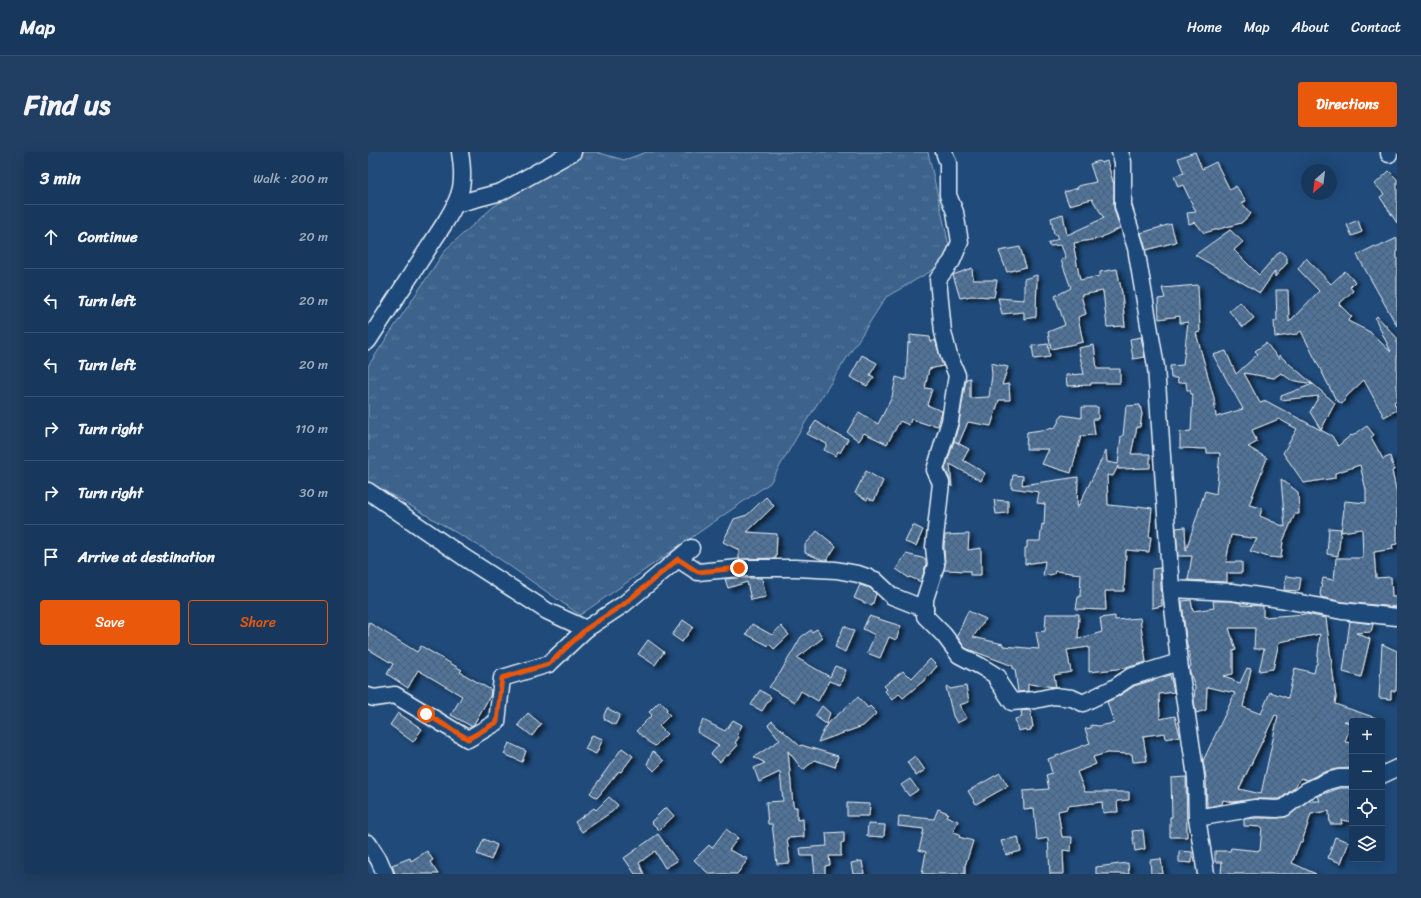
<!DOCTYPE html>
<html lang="en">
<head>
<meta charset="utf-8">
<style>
  body { margin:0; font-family:Sriracha,sans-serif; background:#203f62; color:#f1f3f6 }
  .controls { position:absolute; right:12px; bottom:12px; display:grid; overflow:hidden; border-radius:4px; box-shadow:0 4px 16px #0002 }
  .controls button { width:36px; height:36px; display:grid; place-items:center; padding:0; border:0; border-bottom:1px solid #365272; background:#17385c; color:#f1f3f6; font:20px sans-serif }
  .compass { position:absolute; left:933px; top:12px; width:36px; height:36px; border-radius:50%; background:#17385c; box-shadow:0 4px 16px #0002; rotate:208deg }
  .stop { position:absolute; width:12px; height:12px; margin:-9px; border:3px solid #ea580c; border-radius:50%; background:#fff }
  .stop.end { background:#ea580c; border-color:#fff; box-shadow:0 1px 4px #0008 }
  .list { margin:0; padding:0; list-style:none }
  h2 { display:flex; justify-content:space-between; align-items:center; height:52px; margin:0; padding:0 16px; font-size:17px }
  h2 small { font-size:13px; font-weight:400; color:#9eacbb }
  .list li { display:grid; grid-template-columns:26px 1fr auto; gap:12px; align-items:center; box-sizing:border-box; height:64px; padding:0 16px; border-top:1px solid #365272 }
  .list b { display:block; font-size:15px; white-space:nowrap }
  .list em { font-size:13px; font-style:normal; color:#9eacbb }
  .actions { display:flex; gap:8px; padding:12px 16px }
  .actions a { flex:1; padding:9px 0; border:1px solid #ea580c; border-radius:4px; text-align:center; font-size:14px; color:#ea580c }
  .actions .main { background:#ea580c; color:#fff }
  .icon { flex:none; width:22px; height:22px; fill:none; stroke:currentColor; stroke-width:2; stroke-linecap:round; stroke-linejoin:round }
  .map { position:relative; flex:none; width:1029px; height:722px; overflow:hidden; border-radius:4px }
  header { display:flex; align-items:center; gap:24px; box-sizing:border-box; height:56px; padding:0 20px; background:#17385c; border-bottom:1px solid #365272 }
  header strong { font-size:19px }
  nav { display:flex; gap:22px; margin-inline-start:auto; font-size:14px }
  .intro { display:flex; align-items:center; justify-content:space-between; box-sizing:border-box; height:96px; padding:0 24px }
  h1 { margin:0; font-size:28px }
  .button { padding:10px 18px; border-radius:4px; background:#ea580c; color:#fff; font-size:14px; font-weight:700 }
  main { display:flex; gap:24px; padding:0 24px }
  aside { flex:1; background:#17385c; border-radius:4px; box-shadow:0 4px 16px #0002 }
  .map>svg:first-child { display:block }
  .grass { fill:url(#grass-tufts); stroke:#92aac2 }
  .building { fill:url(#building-cross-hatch); stroke:#e8f1f8; fill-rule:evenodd; filter:url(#shadow) }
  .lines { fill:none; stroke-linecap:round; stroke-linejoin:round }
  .minor-casing { stroke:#e8f1f8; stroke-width:19 }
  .minor { stroke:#1f4a7a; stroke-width:16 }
  .route { stroke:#ea580c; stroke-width:5 }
</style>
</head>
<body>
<header>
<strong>Map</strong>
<nav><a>Home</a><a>Map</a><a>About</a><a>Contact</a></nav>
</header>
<div class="intro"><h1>Find us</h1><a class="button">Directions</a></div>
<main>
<aside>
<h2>3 min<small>Walk · 200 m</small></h2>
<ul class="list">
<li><svg class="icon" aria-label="ahead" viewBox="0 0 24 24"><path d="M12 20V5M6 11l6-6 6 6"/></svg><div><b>Continue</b></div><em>20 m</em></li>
<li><svg class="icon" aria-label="left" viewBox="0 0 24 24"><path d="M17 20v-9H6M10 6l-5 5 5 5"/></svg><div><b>Turn left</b></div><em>20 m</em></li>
<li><svg class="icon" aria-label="left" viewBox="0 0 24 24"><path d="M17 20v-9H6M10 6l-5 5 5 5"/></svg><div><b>Turn left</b></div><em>20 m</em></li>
<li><svg class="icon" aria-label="right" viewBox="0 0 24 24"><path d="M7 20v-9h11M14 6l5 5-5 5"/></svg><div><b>Turn right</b></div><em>110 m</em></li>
<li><svg class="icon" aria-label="right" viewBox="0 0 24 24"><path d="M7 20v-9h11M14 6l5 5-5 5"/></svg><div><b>Turn right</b></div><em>30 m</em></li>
<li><svg class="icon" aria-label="arrive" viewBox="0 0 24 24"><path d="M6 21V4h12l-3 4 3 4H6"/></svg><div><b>Arrive at destination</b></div></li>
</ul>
<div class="actions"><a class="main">Save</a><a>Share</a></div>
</aside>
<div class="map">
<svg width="1029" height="722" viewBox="0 0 1029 722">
  <defs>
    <pattern id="grass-tufts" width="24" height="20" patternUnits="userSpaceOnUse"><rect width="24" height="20" fill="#3c628c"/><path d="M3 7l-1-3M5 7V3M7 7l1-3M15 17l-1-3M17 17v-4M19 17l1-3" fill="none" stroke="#58799d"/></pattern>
    <pattern id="building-cross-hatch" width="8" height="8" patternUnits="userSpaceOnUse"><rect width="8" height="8" fill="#517399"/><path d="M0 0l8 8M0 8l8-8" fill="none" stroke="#4c5e72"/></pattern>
    <filter id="shadow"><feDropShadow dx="4" dy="2.5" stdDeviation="2" flood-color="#0009"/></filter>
  </defs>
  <rect width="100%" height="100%" fill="#1f4a7a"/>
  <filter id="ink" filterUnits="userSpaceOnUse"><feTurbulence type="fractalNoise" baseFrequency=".025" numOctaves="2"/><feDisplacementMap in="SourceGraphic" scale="8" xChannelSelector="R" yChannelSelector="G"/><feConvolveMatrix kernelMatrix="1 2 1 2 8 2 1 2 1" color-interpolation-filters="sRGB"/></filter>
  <g filter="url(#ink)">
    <path class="grass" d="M213,0H228L256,8L279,0H560L584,107L518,145L437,271L402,331L212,463L123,401L0,329V214L78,97L125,55Z"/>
    <g class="building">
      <path d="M827,0L834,17L848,10L862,38L868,34L878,49L874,51L883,62L873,71L836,81L827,70L821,72L819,61L828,60L815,33L810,35L806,24L816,21L810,6Z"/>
      <path d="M731,9L733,11L739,9L746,33V57L752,76L734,85V86L706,91L707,96H706L712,128L732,124V120L749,117L754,141L757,174L739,175L735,139L713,143L718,162L710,165L715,190L683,197L680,180L697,173L687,144L703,136L693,108L698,106L693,93L681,94L680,91L690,87L688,82H686L683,66L695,62L699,83L736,66L724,47L701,53L696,40L710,36V34L728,30L722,12Z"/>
      <path d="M1021,19L1029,27V71L1012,45L1016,42L1007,32Z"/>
      <path d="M990,68L994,80L984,84L979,73Z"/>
      <path d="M803,72L808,90L778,98L773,81Z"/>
      <path d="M862,78L875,90L866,98L891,123L912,99L919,105V111L907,125V119L892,141L827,103Z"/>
      <path d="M1029,86V174L989,103L1007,94L1008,96Z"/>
      <path d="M652,95L658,115L639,120L631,99Z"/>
      <path d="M938,106L963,132L977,119L987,130L982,135L985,139L971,152L984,165L980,169L1002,180L1023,200L1007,166L1009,164L1029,186V248L1026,250L1029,258L1016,265L996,228L979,244L974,252L968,248L933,179L929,182L907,185L906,169H909L908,138H920L921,170L951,139L930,117Z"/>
      <path d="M604,116L605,128H629L626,145L603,144L592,146L585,123Z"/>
      <path d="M669,123L668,165L656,167V160L634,162L630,146L656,148V127Z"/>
      <path d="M830,133L832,180L828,181L846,246L848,265L875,257L845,203L858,199L868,222L890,202L887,199L898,191L911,207V203L945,232L923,228L913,221L906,226L876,221L892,251L898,249L964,284L970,294L983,283L984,284L999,274L1006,283L1003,285L1015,307L1022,304L1026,318L1024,319L1029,342V392L1024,393L1025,397L1006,400L1008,426L1023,425L1024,445H1029V455L975,450L953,445L952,442L955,426L966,428L968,406H995L994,377L973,380L977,349L998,351V338L992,313L967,321V326L936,331L915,301L929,277L911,267L884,278L889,290L880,295L899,306L881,353L894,356L892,364L917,375L913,327L930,340L931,362H927L915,389L913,406L900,405L882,399L889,387L863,383L858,410H874V421H859V430L820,428L824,404H810L808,376L817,375L818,398L837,339L848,342L852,301H839V297L812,296V280L823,279L825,242H823L822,238H819L818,230L810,231L809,226H803L802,214L815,213L820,170L812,171V164L791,167L790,147L797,146L794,136Z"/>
      <path d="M872,150L886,166L875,175L861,159Z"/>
      <path d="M542,183L562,185L563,190L567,188L575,214L561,217L557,236L564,237L559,253L574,259L570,274L562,272L561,273L543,267L541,273L532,269L519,292L496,281L491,289L479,280L491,260L510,272L524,245L528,225L538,228L540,190L542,191Z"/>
      <path d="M773,185L777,205L765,207L762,187Z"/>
      <path d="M680,192L682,205L666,207L664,194Z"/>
      <path d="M726,193L729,217H752V231H723V233L699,234L698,223L716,222L710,196Z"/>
      <path d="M494,203L509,211L502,223L506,225L499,234L482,225Z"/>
      <path d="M623,211L640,215L634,233L641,232L642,248H631L623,274L600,270L591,291L586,289L591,271L598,227L602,226V246L621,245L624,223Z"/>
      <path d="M945,232L967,251L953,278L942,260L951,244L913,248V244Z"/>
      <path d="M772,253L774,262L772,275H769L763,302H782V316L750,317V314L745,324L739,323L740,353L770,356V354L784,356L781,385H783L781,400L758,398L756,439H737L738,458L708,457L710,445H712L713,422L687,419L686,422L675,424L677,409L657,412V396H659V389H672L674,372L676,373L677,352L669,351L671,340L643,336L645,323L655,324L654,333L710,325L709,357L738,298L739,310L750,312L753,284H755L758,254Z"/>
      <path d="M714,255H730V267H725L727,283L713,284L703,321L674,312L681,297H658L659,280L687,276L694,263L714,266Z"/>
      <path d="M448,269L466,281L480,287L472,301L470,299L468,304L456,298L459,292L439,282Z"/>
      <path d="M586,289L601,297L595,308L617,321L613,329L582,312L584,335L582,333V327L577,317Z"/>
      <path d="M498,319L515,329L506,349L500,346L499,348L487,341Z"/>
      <path d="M398,345L406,354L379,380L409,382L408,406L371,407V398L355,390L366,367L379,363Z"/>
      <path d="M626,348L640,349V361L628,362Z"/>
      <path d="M545,373L555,378L548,394L537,390Z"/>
      <path d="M961,376L973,377L970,404L959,402Z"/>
      <path d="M449,379L468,394L459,408H455L437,401V393Z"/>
      <path d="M601,382L600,398L613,396V423H602V419L576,418L577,412L576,395L577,383Z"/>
      <path d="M538,402L558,407V412L553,430L542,425L541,426L528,417Z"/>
      <path d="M792,416L794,454L784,456V417Z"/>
      <path d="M918,424L933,426L931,439L916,438Z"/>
      <path d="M371,426H394L398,445L383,448L379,430L360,436L357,427Z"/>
      <path d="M492,433L502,436L508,442L504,454L486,446Z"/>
      <path d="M823,448L825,459L846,456L845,449H863L873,451V453L895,454V465L938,462L958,466L968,546L967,552L1011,567V569H976L983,572L977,590L984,591V616L968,617L956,620L939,628L933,626L926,636L912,647H886L865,650L855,648L854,652L839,655L838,625L835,609L867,541L839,535L838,558L828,561L826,549L827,535L822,520L821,515L823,514L818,487L814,449ZM861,476H887L886,497H896L891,519L905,517L911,490L952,482L949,512H948L946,521L927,516L920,546L902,540L893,562L875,555L883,517L879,516L872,531L865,529V527L855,524L865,522V499L868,498ZM907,563L910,564L893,642L871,637Z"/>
      <path d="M600,459L618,467L605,485L635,492V494L671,497L668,480L677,479L678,462H711L710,487L734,480L732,466L747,464V468L772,466L778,510L758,516L721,520V495L699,498L703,520L686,523L688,535L660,532V539L650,540L647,517H645V514L597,496L589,484Z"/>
      <path d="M501,464L533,474L528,488L521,485L512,506L499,501L507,483L495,477Z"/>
      <path d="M315,468L325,475L314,490L304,483Z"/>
      <path d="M982,469L1005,472L1003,480L988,481L1002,487L993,525L975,520Z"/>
      <path d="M0,470L49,500L53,494L94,518L92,520L123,538L122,544L106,572L103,574L83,563L94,544L50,518L40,536L19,522L25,512L0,497Z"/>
      <path d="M384,472L404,483L413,474L421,483L406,497L402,493L401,494L378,482Z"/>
      <path d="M476,474L486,479L477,500L467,495Z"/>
      <path d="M449,477L455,486L429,506L462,525L467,514L478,518L472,533L461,529L450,549L433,539L427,550L401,535L412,521L433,485L443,478L444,480Z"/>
      <path d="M280,488L296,500L287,513L270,502Z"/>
      <path d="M1014,492L1029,499L1028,539H1023V547L1011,546Z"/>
      <path d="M562,507L569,514L559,526L535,546L531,542L524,548L517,539L519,537L516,534L535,519L540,524L541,523L544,526Z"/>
      <path d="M802,523L806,540L791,542L792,567L807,564L812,584L798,587L797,581L775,584L779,609L765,610L764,602L739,601L725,605L728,612L709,620L717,640H761V648L749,649L750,660H742L735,661L734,650L699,654V657L690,659L694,685H704L703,699L695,698L696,722H682L680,686L669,688L666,656L656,657L655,639L681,637L678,623L684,621L680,607L722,591L717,577L723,576V573L731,574L746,571L739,550L751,544L766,534Z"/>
      <path d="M580,534L582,537L598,534L601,550L591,553L599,566L589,571L585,564L578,535Z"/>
      <path d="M392,538L403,545L394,559L383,553Z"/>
      <path d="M490,545L500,556L502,554L509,561L495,574L450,590L459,572Z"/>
      <path d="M292,549L299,557L298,559L302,563L291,574L299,582L287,594L282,591L268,579L284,563L281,560Z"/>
      <path d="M454,554L462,561L458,572L447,564Z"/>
      <path d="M239,556L252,563L247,573L236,567V563Z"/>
      <path d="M662,558L665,575L663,576V578L658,579V577L650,579L647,567L654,565L653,559Z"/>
      <path d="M30,561L54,577L45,590L22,573Z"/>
      <path d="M160,561L173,572L164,584L150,573Z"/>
      <path d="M335,568L357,579L365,568L374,573L369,584L371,585L367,591L370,593L360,604L358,603L352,610L343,602L351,593L329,580Z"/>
      <path d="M404,569L432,594L433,593L470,604L467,615L447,608L435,618L420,599L425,653L426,655H429V668L435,667L436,685L419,686L422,711L409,712L404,672H400L398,650L415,649L412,620L391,630L386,616L397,611L386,605L412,588L400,573Z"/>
      <path d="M224,583L235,587L228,602L217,597Z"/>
      <path d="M141,591L158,599L154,610L136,602Z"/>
      <path d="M254,596L265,604L253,620L251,619L229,646L222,641Z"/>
      <path d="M285,599L296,609L286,619L279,612Z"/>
      <path d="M547,604L557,618L548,624L539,610Z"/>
      <path d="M632,621L640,634L608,652L600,639Z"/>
      <path d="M818,625L819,685H802V665H804L803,626Z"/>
      <path d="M542,627L550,638L541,644L533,633Z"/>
      <path d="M972,636H984V670L973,668L974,672H962L961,659L943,662L934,690H932L924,711L948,722H853L854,710H847V699H862L863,696L892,699L894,675L876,674V667L888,666H909L918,665L940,649H952L950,644Z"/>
      <path d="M241,645L250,653L245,659L214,680L207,670L226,656L228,658Z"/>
      <path d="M479,651L502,652L501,664H479Z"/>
      <path d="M298,655L306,664L291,678L283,670Z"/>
      <path d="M570,657L580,661L578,664L590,669L585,680L592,682L591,685L605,689L597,714V722H554L558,700L551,698L556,677L530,674L531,664L566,667Z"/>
      <path d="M500,672L517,673L516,685L499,684Z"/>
      <path d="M358,677L370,686L361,698L380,707L369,722H341L326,708L341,693L344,696Z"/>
      <path d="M775,678L777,697L767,699L764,679Z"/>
      <path d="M476,680V690L473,691V704H461L462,713L457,714V722H447L445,704H433L432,696L459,694L458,681Z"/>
      <path d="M290,682L309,709L297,716L287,699L271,711L276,722H267L256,706Z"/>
      <path d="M650,685L653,699L638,703L633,689Z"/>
      <path d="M967,685L981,690L973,711L960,706Z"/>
      <path d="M116,687L129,693L123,708L109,702Z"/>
      <path d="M59,699L65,708L62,710L70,722H27L24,713L42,706L43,709Z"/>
      <path d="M811,699L824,700V711L811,710Z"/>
      <path d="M793,707L795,722H783L782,708Z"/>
      <path d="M494,709L496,722H485L483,711Z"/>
      <path d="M760,711L761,722H728V715Z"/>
    </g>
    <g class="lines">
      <defs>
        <g id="minor">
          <path d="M576,0L580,11V43L587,60L592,90L584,109L570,127L575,180L581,204L589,223L582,269L567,318L573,331L566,395L568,413L557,447V464L576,483L591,503L614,515L630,525L629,528L644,550L667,548L686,544L704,546L715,551L746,536L762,525L811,510"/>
          <path d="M752,0L755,10V54L768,96L788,215L803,437L811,510L828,625L829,666L838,722"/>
          <path d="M1021,0V2"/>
          <path d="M88,52L133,40L205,0"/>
          <path d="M0,189L78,69C94,43 97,31 92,0"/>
          <path d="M0,339L97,406L179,459L218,477L256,452L323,396"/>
          <path d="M310,407L330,420L371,416H428L468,418L490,422L507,428L524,444L557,457"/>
          <path d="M803,437L864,440L912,447L974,459L1029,465"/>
          <path d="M0,544L6,546L27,543L100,587L129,570L134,526L181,512L218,477"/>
          <path d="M1014,623L1029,616"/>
          <path d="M829,666L887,656L909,657L916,656L938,639L960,629L971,626H984"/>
          <path d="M0,691L11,708L17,722"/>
        </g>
      </defs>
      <use href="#minor" class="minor-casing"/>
      <use href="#minor" class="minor"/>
    </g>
  </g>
  <g class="lines" filter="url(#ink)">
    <path class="route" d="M58,562L100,587L129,570L134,526L181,512L218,477L256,452L310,407L330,420L371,416"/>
  </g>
</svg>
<div class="controls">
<button>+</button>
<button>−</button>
<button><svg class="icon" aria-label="locate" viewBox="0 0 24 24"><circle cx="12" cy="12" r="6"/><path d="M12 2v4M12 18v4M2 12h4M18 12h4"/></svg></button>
<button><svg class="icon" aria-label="layers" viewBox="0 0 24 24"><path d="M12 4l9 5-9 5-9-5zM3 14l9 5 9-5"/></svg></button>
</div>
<svg class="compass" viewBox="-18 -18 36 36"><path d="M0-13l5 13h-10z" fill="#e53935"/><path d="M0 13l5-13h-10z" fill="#9eacbb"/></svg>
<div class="stop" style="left:58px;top:562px"></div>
<div class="stop end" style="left:371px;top:416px"></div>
</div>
</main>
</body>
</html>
